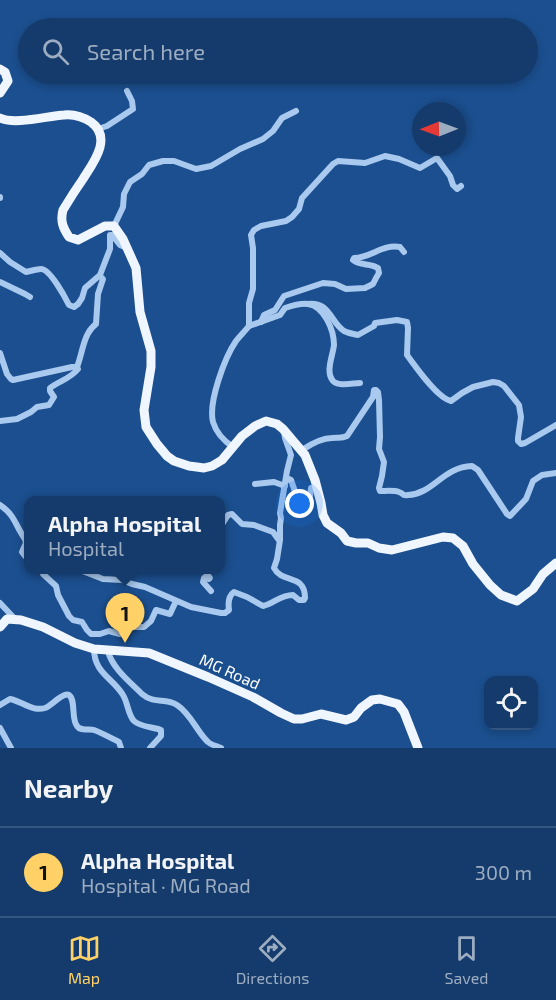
<!DOCTYPE html>
<html lang="en">
<head>
<meta charset="utf-8">
<style>
  body { margin:0; font-family:"Exo 2",sans-serif; background:#1d4271; color:#f1f3f6 }
  .controls { position:absolute; right:18px; bottom:18px; display:grid; overflow:hidden; border-radius:12px; box-shadow:0 3px 9px #0003 }
  .controls button { width:54px; height:54px; display:grid; place-items:center; padding:0; border:0; border-bottom:2px solid #33557e; background:#143b6b; color:#f1f3f6; font:30px sans-serif }
  .compass { position:absolute; left:412px; top:102px; width:54px; height:54px; border-radius:50%; background:#143b6b; box-shadow:0 3px 9px #0003; rotate:269deg }
  .you { position:absolute; left:300px; top:504px; width:21px; height:21px; margin:-15px; border:4px solid #fff; border-radius:50%; background:#1a73e8; box-shadow:0 0 0 9px #1a73e833 }
  .badge { display:grid; place-items:center; width:39px; height:39px; border-radius:50%; background:#ffd166; color:#111; font-size:20px; font-weight:700 }
  .pin { position:absolute; translate:-50% -50px; filter:drop-shadow(0 2px 3px #0008) }
  .pin::after { content:''; position:absolute; top:32px; width:21px; height:18px; background:inherit; clip-path:polygon(0 0,100% 0,50% 100%) }
  .popup { position:absolute; left:24px; top:496px; width:201px; height:78px; box-sizing:border-box; display:grid; place-content:center; border-radius:12px; background:#143b6b; filter:drop-shadow(0 2px 4px #0005); font-size:20px; white-space:nowrap; color:#9dadc1 }
  .popup b { font-size:22px; color:#f1f3f6 }
  .popup::after { content:''; position:absolute; left:50%; top:100%; margin-left:-12px; border:12px solid transparent; border-top-color:#143b6b }
  .list { margin:0; padding:0; list-style:none }
  h2 { display:flex; justify-content:space-between; align-items:center; height:78px; margin:0; padding:0 24px; font-size:26px }
  h2 small { font-size:20px; font-weight:400; color:#9dadc1 }
  .list li { display:grid; grid-template-columns:39px 1fr auto; gap:18px; align-items:center; box-sizing:border-box; height:90px; padding:0 24px; border-top:2px solid #33557e }
  .list b { display:block; font-size:22px; white-space:nowrap }
  .list p { margin:0; font-size:20px; white-space:nowrap; color:#9dadc1 }
  .list em { font-size:20px; font-style:normal; color:#9dadc1 }
  .icon { flex:none; width:33px; height:33px; fill:none; stroke:currentColor; stroke-width:2; stroke-linecap:round; stroke-linejoin:round }
  .map { position:relative; flex:none; width:556px; height:748px; overflow:hidden }
  .search { position:absolute; background:#143b6b; box-shadow:0 3px 9px #0003; left:18px; right:18px; top:18px; height:66px; display:flex; align-items:center; gap:15px; box-sizing:border-box; padding:0 21px; border-radius:33px; color:#9dadc1; font-size:22px }
  .sheet { height:168px; background:#143b6b }
  nav { display:flex; justify-content:space-around; align-items:center; box-sizing:border-box; height:84px; border-top:2px solid #33557e; background:#143b6b; font-size:16px; color:#9dadc1 }
  nav a { display:grid; justify-items:center; gap:3px }
  nav .on { color:#ffd166 }
  .map>svg:first-child { display:block }
  .lines { fill:none; stroke-linecap:round; stroke-linejoin:round }
  .street { stroke:#a9c9ee; stroke-width:6 }
  .primary { stroke:#f0f6ff; stroke-width:9 }
  .labels { text-anchor:middle; dominant-baseline:central; stroke-width:4.5; stroke-linejoin:round; paint-order:stroke }
  .street-label { font-size:16px; fill:#fff; stroke:#1b4f8f }
</style>
</head>
<body>
<div class="map">
<svg width="556" height="748" viewBox="0 0 556 748">
  <rect width="100%" height="100%" fill="#1b4f8f"/>
  <g class="lines">
    <g class="street">
      <path d="M98,129L107,126L133,109L132,101L127,91"/>
      <path d="M0,197V198"/>
      <path d="M114,226L123,207L124,194L130,182L142,174L149,165L163,161H174L196,169L211,166L240,149L263,139L273,131L282,118L296,111"/>
      <path d="M0,253L10,262L26,272C31,271 37,269 41,269C50,269 65,297 69,305L74,307L78,304L82,298L85,288L100,275L110,249V235H112L120,245L127,248"/>
      <path d="M0,282L25,294L30,297"/>
      <path d="M307,304C330,301 330,322 344,331C348,333 353,334 358,335L374,326L375,323L397,320L407,322L408,328L407,355C416,367 437,398 451,401L462,393L473,387L493,382L499,383L504,386L519,405L521,417L518,438V441L521,444L525,443L556,425"/>
      <path d="M261,322L264,315L275,310L284,296L323,283L335,284L346,289L365,288L373,284L376,278L379,273L378,268C370,263 360,266 353,260L354,258C371,258 382,244 400,247L404,252"/>
      <path d="M249,326L280,315L285,308C291,306 301,303 308,304C324,306 334,330 334,345C333,355 325,372 333,381C339,387 353,383 360,383"/>
      <path d="M0,353L7,374L11,379L13,380L72,367H77L78,369C70,379 59,381 50,388V391L54,397L49,405L37,407L31,412L17,419L0,421"/>
      <path d="M77,367C83,352 83,334 96,324L98,294L103,279L100,276"/>
      <path d="M233,447C224,441 216,432 213,422C208,402 225,357 236,341C240,336 245,331 249,326V303L253,289V248L251,235L254,230L261,226L286,221L292,217L299,209L302,198L333,164L338,161L365,163L385,156L399,159L420,168L437,158L450,176L453,185L457,189L461,186"/>
      <path d="M302,450C311,444 321,438 332,438C338,437 341,439 347,436L373,397L374,390H376L378,392L379,400L380,437L379,449L384,462L382,476L379,488L380,491C386,491 394,490 399,492C405,494 401,496 408,495C433,494 443,467 472,466L478,470L507,514L510,516L526,499L533,481L542,475L556,473"/>
      <path d="M286,481L289,479L291,480L299,503L304,507L309,506L311,488L316,487"/>
      <path d="M255,484L274,482L285,486"/>
      <path d="M0,505C15,515 15,525 25,539H29"/>
      <path d="M221,526L228,515L232,514L242,524L254,525L273,532L278,539"/>
      <path d="M25,539L26,543L22,552L25,556L29,557"/>
      <path d="M44,570L43,574L56,586L58,595L69,616L73,620L82,622L87,630L91,634H100L109,631L120,634L122,629L124,627H144L151,621L156,610L170,614L176,601"/>
      <path d="M80,570L103,579L122,580L132,584L145,587L191,607L221,613H225L229,610C228,603 228,596 234,592L247,597L263,606C274,603 281,595 293,595L299,600H304L305,598C305,573 282,584 274,568L277,559L280,540V525L281,518L280,513L287,471L291,455L285,438L284,431"/>
      <path d="M204,570L210,578L209,579L204,578L203,582L211,591"/>
      <path d="M0,603L15,619"/>
      <path d="M94,649C94,673 113,678 123,695C128,703 128,715 134,721C140,727 153,727 161,730V736L150,748"/>
      <path d="M108,651C112,668 130,682 142,694C155,705 165,697 177,705C191,714 197,732 208,742C211,745 217,746 221,748"/>
      <path d="M0,705L10,699C21,701 33,712 45,708C51,706 63,692 69,695C76,700 71,719 77,726C81,732 88,728 94,730C102,733 111,738 119,742L121,748"/>
      <path d="M0,728L11,748"/>
    </g>
    <g class="primary">
      <path d="M0,69L5,72L8,81L0,93"/>
      <path d="M0,118C15,125 47,116 64,115C73,114 83,117 91,122C113,138 93,163 83,179C76,189 69,200 63,210C60,221 63,228 69,237L78,240L105,226H114L123,239L136,268L140,312L151,351V367L144,410L146,427L157,444L167,456L174,461L189,466L204,468L212,466L222,460L242,436L255,426L266,421L277,424L283,429L305,455L315,480L321,503L323,515L327,523L341,533L347,541L356,543H368L379,548L392,550L443,537L453,538L463,546L473,564L490,585L501,595L517,601L533,589L543,574L556,563"/>
      <path d="M0,627L7,619L21,620L43,627L75,643L94,649L149,653L208,677L253,697L281,713L294,719H302L321,714L346,720L354,717L361,708L372,700L380,699L398,704L404,712L418,748"/>
    </g>
  </g>
  <g class="labels">
    <g class="street-label">
      <text transform="translate(230 671) rotate(24)">MG Road</text>
    </g>
  </g>
</svg>
<div class="controls">
<button><svg class="icon" aria-label="locate" viewBox="0 0 24 24"><circle cx="12" cy="12" r="6"/><path d="M12 2v4M12 18v4M2 12h4M18 12h4"/></svg></button>
</div>
<svg class="compass" viewBox="-18 -18 36 36"><path d="M0-13l5 13h-10z" fill="#e53935"/><path d="M0 13l5-13h-10z" fill="#9dadc1"/></svg>
<div class="you"></div>
<div class="pin badge" style="left:125px;top:643px">1</div>
<div class="popup"><b>Alpha Hospital</b>Hospital</div>
<div class="search"><svg class="icon" aria-label="search" viewBox="0 0 24 24"><circle cx="10" cy="10" r="6"/><path d="M15 15l6 6"/></svg>Search here</div>
</div>
<section class="sheet">
<h2>Nearby<small></small></h2>
<ul class="list">
<li><span class="badge">1</span><div><b>Alpha Hospital</b><p>Hospital · MG Road</p></div><em>300 m</em></li>
</ul>
</section>
<nav>
<a class="on"><svg class="icon" aria-label="map" viewBox="0 0 24 24"><path d="M3 6l6-2 6 2 6-2v14l-6 2-6-2-6 2zM9 4v14M15 6v14"/></svg>Map</a>
<a><svg class="icon" aria-label="directions" viewBox="0 0 24 24"><path d="M12 3l9 9-9 9-9-9zM9 14v-3h6M13 9l2 2-2 2"/></svg>Directions</a>
<a><svg class="icon" aria-label="saved" viewBox="0 0 24 24"><path d="M7 4h10v16l-5-4-5 4z"/></svg>Saved</a>
</nav>
</body>
</html>
